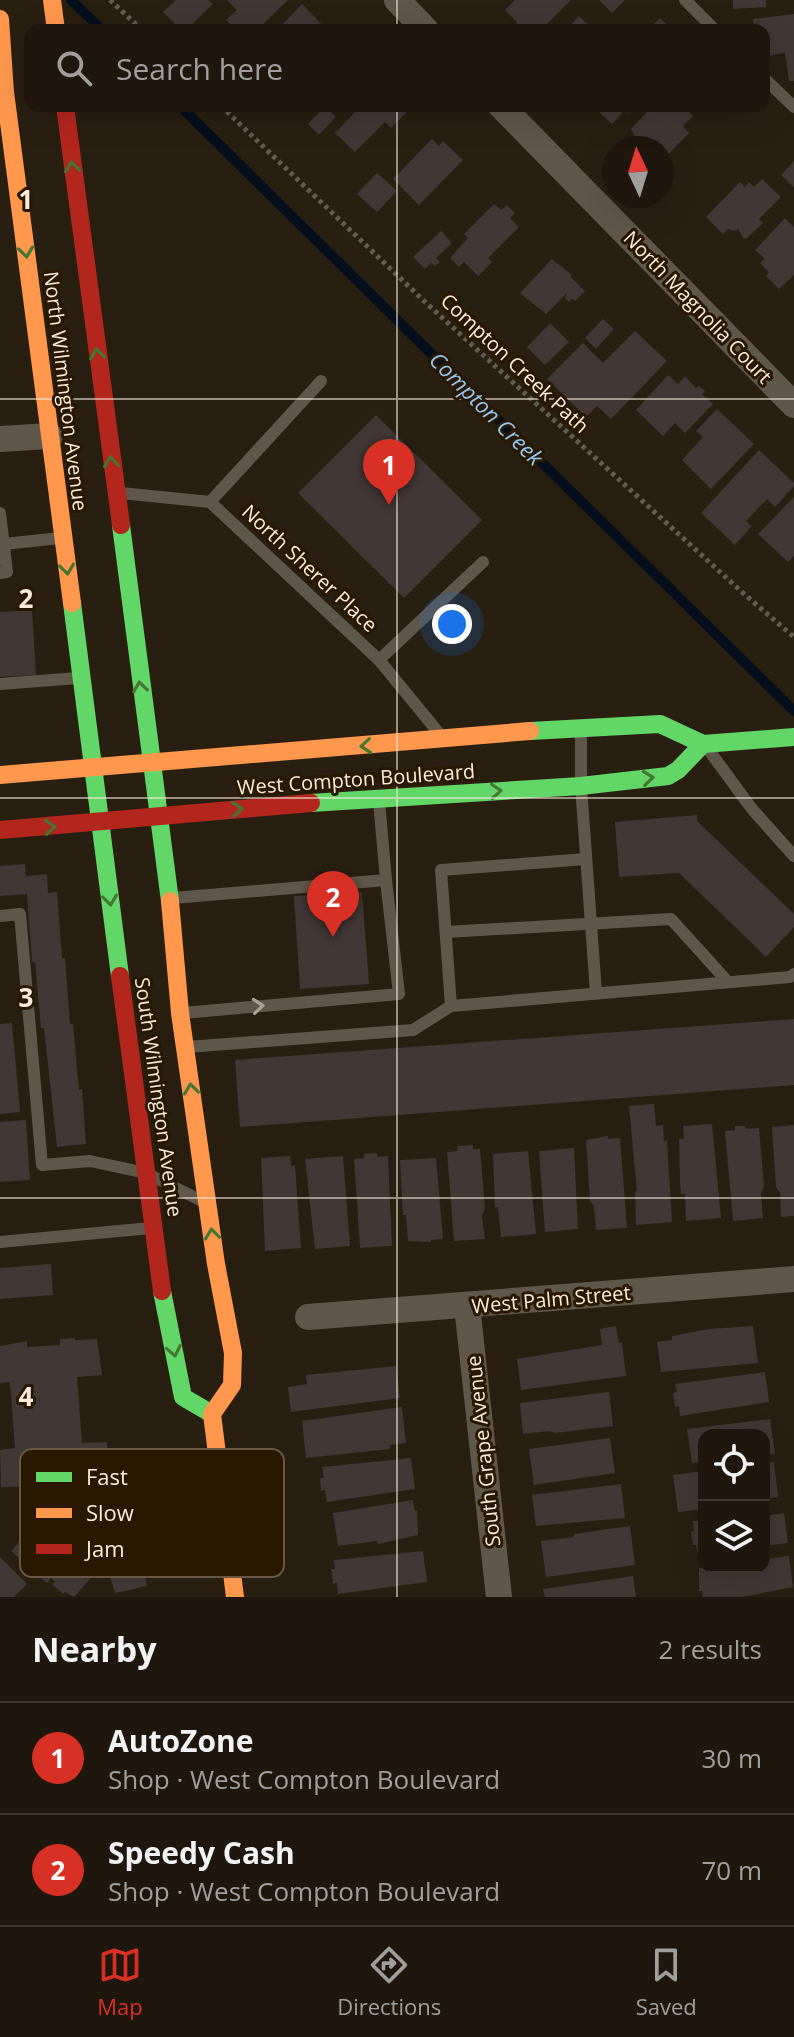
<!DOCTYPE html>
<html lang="en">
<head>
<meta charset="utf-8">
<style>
  body { margin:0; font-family:"Open Sans",sans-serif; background:#2c241b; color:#f1f3f6 }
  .controls { position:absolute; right:24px; bottom:24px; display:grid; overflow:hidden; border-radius:16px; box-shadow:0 8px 32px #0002 }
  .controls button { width:72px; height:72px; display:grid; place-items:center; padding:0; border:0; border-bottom:2px solid #3c362e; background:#1f170d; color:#f1f3f6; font:40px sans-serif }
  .compass { position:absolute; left:602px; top:136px; width:72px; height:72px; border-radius:50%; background:#1f170d; box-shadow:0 8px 32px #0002; rotate:356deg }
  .you { position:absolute; left:452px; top:624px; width:28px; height:28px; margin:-20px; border:6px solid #fff; border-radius:50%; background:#1a73e8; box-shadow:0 0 0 12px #1a73e833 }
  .badge { display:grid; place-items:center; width:52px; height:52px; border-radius:50%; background:#d93025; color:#fff; font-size:26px; font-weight:700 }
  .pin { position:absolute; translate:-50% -66px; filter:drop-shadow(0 2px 4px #0008) }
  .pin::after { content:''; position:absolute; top:42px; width:28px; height:24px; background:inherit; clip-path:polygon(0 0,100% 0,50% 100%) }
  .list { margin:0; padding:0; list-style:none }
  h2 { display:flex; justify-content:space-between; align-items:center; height:104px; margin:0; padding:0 32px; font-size:34px }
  h2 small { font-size:26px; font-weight:400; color:#a19f9d }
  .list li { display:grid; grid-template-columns:52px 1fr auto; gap:24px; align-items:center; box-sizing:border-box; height:112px; padding:0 32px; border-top:2px solid #3c362e }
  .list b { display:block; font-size:30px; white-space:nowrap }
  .list p { margin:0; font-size:26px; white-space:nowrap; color:#a19f9d }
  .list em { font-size:26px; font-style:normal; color:#a19f9d }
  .icon { flex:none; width:44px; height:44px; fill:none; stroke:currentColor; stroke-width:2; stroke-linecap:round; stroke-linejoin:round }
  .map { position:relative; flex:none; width:794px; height:1597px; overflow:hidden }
  .search { position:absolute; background:#1f170d; box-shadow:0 8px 32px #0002; left:24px; right:24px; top:24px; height:88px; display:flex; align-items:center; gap:20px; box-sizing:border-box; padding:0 28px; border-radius:16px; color:#a19f9d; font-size:30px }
  .sheet { height:328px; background:#1f170d }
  nav { display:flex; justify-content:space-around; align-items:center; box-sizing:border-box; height:112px; border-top:2px solid #3c362e; background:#1f170d; font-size:22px; color:#a19f9d }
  nav a { display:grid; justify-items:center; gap:4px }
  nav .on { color:#d93025 }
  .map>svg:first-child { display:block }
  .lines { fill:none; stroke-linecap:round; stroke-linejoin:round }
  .stream { stroke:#040e1d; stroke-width:10 }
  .building { fill:#413734 }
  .path { stroke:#625b4f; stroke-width:5; stroke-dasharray:4 4; stroke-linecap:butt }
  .lane { stroke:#5f5749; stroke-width:12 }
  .street { stroke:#5f5749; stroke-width:26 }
  .fast { stroke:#63d668; stroke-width:18 }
  .slow { stroke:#ff974d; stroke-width:18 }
  .jam { stroke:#b3261e; stroke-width:18 }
  .oneway { stroke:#467634 }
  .oneway2 { stroke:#aca294 }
  .grid { fill:none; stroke:#f9ecde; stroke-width:2; stroke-opacity:0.55 }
  .labels { text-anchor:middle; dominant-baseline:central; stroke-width:6; stroke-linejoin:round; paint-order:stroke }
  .street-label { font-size:20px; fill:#f9ecde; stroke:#291700 }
  .water-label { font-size:22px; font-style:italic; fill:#91c7f7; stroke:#291700 }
  .key { fill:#291700; stroke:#675743; stroke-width:2 }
  .key-label { font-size:22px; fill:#f9ecde }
  .grid-label { font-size:26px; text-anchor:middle; font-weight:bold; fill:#f9ecde; stroke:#291700; stroke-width:6; stroke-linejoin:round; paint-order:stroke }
</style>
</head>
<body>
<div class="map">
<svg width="794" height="1597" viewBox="0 0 794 1597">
  <rect width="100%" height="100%" fill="#291f11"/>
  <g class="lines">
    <g class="stream">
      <path d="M71,0L102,30"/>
      <path d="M180,106L794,711"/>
    </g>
  </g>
  <g class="building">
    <path d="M176,0H208L213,4L191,25L193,27L191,30H181L163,12Z"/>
    <path d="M227,0H288L257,30H249L245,26L241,30H236L226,20L237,10Z"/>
    <path d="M515,0H571L541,30H516L517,22L505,10Z"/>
    <path d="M599,0H625L612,13Z"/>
    <path d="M733,0H766V7L733,9Z"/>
    <path d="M302,4L327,30H277Z"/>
    <path d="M794,14V81H789L785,53L764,56V30H754L753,19Z"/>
    <path d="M579,16L594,30H566Z"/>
    <path d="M660,18L673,30H648Z"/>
    <path d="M325,106L336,117L319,135L308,124Z"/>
    <path d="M361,106H401L407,112L391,128L385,122L355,152L335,133Z"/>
    <path d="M593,106H635L629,113L625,110L612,124Z"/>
    <path d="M653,106H683L693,116L683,126L689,133L662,161V148H643L637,142L641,139L636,138L631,129Z"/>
    <path d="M432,139L439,146L443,141L463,160L419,205L393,179Z"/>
    <path d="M794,161V187L781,175Z"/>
    <path d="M377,173L397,191L377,212L357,194Z"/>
    <path d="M762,179L781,197L759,219L763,223L747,238L744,239L738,229L734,231L728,229L723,234L706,217L740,182L745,187L749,182L754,187Z"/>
    <path d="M494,204L501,210L507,205L515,213L510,218L519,227L488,258L492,262L478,276L464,262L459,267L450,258L468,238L464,234Z"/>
    <path d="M785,218L794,227V275L779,289L766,276L769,272L760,263L765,259L755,250Z"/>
    <path d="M441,231L452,243L436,258L440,262L435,266L431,263L425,269L413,257Z"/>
    <path d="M552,259L572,275L570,276L585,291L575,301L572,299L569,302L565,298L567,293L546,314L520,293Z"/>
    <path d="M603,319L614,329L596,349L585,338Z"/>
    <path d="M550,323L569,342L545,365L527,347Z"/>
    <path d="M635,331L667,361L611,419L597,406L586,417L547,379L583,343L603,363Z"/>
    <path d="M668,375L678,384L685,376L696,388L699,386L705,391L702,394L713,404L685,433L675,423L663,436L636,410Z"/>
    <path d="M717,409L754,444L711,489L682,460L703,437L696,431Z"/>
    <path d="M376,415L482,520L404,598L298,493Z"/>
    <path d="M759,450L794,483V486L775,507L767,499L746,521L752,526L735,545L701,513Z"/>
    <path d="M794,497V556L788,562L758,534Z"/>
    <path d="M32,610L36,675L0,677V612Z"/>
    <path d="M697,815V821L794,914V927L766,957L679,873L619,877L615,822Z"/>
    <path d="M25,864L26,876L47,874L48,893L57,892L62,958H65L70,1024H73L79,1090L82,1089L86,1144L57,1147L44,1028H41L35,962H32L27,894L0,896V866Z"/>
    <path d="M362,892L369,984L300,989L294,896Z"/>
    <path d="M794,1019V1085L240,1127L235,1060Z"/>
    <path d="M12,1023L20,1112L0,1114V1024Z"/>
    <path d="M654,1104L656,1126L663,1125L664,1141H667L672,1222L636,1225L635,1192L637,1191L629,1106Z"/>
    <path d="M26,1120L30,1180L0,1182V1122Z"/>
    <path d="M712,1124L721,1218L686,1221L685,1194H681L680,1181L679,1139H684L683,1126Z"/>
    <path d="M794,1125V1216L781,1217L780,1193L776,1187L772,1127Z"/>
    <path d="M735,1126H745L746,1129L759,1128L764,1186L761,1194L763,1218L733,1221L725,1131L735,1130Z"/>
    <path d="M608,1136V1139L620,1138L627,1228L596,1230L594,1206L590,1201L586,1140Z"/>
    <path d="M473,1145V1149H480L485,1208L482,1216L485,1239L454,1241L447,1152L458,1151L457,1146Z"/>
    <path d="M574,1148L578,1229L545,1232L539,1151Z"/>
    <path d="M528,1151L536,1234L501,1237L498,1207L495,1208L493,1154Z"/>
    <path d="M377,1153L378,1157L388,1156L392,1246L360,1248L354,1159L364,1158V1154Z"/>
    <path d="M290,1156L291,1166L295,1165L301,1248L265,1251L261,1158Z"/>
    <path d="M343,1156L350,1246L315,1249L305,1159Z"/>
    <path d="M436,1158L443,1239L431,1240V1242L408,1241L406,1215H403L400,1160Z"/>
    <path d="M51,1264L53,1295L0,1299V1268Z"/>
    <path d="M616,1326L619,1343L622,1342L626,1376L521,1390L517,1359L602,1345L600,1329Z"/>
    <path d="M753,1326L758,1363L661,1372L657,1342L672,1340V1336L709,1329Z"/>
    <path d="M75,1338V1340L97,1339L102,1375L77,1377L82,1443L107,1442L108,1479L71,1483V1478L39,1480V1486L1,1487L0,1450L15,1448L10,1382L0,1383V1346L27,1341V1347L60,1345V1339Z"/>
    <path d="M396,1366L400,1398L291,1412L288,1387L307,1384L306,1375Z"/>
    <path d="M765,1372L769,1402L680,1416L679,1406L675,1407L673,1393L677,1392L675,1384Z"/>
    <path d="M609,1392L613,1426L555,1433L549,1431L523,1434L520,1403Z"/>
    <path d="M402,1407L406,1443L390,1445V1449L306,1458L302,1421Z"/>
    <path d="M770,1419L775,1454L764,1455V1435H704V1461L692,1463L687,1429Z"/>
    <path d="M610,1438L615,1473L534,1485L529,1449Z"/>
    <path d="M411,1458L415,1489L327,1502L325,1490L321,1491L320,1478H324L322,1467Z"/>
    <path d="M774,1462L778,1497L764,1499V1463Z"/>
    <path d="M704,1471V1509L678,1512L673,1475Z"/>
    <path d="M621,1484L625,1518L536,1526L532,1495Z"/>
    <path d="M413,1500L415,1511H417L418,1535L378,1544L377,1541L338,1546L333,1513Z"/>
    <path d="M131,1510L147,1586L115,1593L108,1569H110L109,1564L102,1565L93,1519Z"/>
    <path d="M784,1513L788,1543L764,1546V1516Z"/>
    <path d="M704,1520V1554L698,1555L696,1545H693L691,1532L694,1531L693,1521Z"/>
    <path d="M37,1522L95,1573L74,1597L65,1592L63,1594L52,1584L55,1582L51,1578L47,1583L11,1551Z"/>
    <path d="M630,1526L635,1565L546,1577L541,1541L574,1537V1534Z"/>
    <path d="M423,1551L427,1582L338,1594L337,1583L333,1584L331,1569H335L334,1560Z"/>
    <path d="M789,1556L793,1587L742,1597H703L702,1591H699V1568L764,1567V1559Z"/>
    <path d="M0,1557L27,1584L14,1597H0Z"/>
    <path d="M633,1576L636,1597H545L543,1589Z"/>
  </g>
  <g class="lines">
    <g class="path">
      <path d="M110,0L142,30"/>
      <path d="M221,106L424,301L743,593L794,637"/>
    </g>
    <g class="lane">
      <path d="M685,0L715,30"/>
      <path d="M764,78L794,107"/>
      <path d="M121,493L210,502L379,660L438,732"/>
      <path d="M210,502L321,381"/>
      <path d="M0,513L7,572L0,573"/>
      <path d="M4,544L60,538"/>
      <path d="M379,660L483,562"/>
      <path d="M0,684L78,678"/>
      <path d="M581,729V786L596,993"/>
      <path d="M708,749L752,809L794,856"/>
      <path d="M173,898L386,880L379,801"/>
      <path d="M0,916L20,914L42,1165L90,1161L146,1173L202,1201"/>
      <path d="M446,932L671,919L728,982"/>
      <path d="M451,1006L441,870L586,859"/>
      <path d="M183,1013L399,994L386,880"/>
      <path d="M187,1047L413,1030L451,1006L790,977L794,974"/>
      <path d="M0,1242L151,1228"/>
    </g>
    <g class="street">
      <path d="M397,0L426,30"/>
      <path d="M501,106L794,405"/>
      <path d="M0,439L50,436"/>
      <path d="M467,1306L499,1597"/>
      <path d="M308,1317L794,1279"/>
    </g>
    <g class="fast">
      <path d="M121,525L170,901"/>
      <path d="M72,603L120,976"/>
      <path d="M530,731L660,724L703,744L794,737"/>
      <path d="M311,803L581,786L668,776L678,770L703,744"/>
      <path d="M162,1291L183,1397L212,1414"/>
    </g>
    <g class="slow">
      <path d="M52,0L56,30"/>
      <path d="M0,19L5,92L72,603"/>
      <path d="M0,775L530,731"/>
      <path d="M170,901L180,1013L216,1264L233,1353L232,1385L212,1414L235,1597"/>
    </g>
    <g class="jam">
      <path d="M65,106L121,525"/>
      <path d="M0,830L311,803"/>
      <path d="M120,976L162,1291"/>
    </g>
  </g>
  <defs><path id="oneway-chevron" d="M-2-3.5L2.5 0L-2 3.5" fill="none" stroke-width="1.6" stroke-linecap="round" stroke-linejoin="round" transform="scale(2)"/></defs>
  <g class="oneway">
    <use href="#oneway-chevron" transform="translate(72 167) rotate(-97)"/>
    <use href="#oneway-chevron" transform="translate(26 252) rotate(83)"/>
    <use href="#oneway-chevron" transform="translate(97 354) rotate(-98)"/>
    <use href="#oneway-chevron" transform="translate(111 462) rotate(-96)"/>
    <use href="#oneway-chevron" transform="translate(67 569) rotate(83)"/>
    <use href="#oneway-chevron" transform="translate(140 687) rotate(-98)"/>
    <use href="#oneway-chevron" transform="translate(366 746) rotate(175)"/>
    <use href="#oneway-chevron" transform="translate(648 778) rotate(-6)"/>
    <use href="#oneway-chevron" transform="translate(496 791) rotate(-4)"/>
    <use href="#oneway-chevron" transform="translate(237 809) rotate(-5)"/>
    <use href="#oneway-chevron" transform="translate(50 827) rotate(-4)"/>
    <use href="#oneway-chevron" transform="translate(110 900) rotate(83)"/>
    <use href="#oneway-chevron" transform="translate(191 1089) rotate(-98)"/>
    <use href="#oneway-chevron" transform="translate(212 1234) rotate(-97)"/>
    <use href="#oneway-chevron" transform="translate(174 1351) rotate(79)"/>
  </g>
  <use class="oneway2" href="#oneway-chevron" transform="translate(258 1006) rotate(-5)"/>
  <path class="grid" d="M397,0V30M397,106V1597M0,399H794M0,798H794M0,1198H794"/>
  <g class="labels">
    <g class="street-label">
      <text transform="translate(698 307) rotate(46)">North Magnolia Court</text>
      <text transform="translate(515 363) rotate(43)">Compton Creek Path</text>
      <text transform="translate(66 391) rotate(83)">North Wilmington Avenue</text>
      <text transform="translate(310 568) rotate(43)">North Sherer Place</text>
      <text transform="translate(356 779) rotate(-4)">West Compton Boulevard</text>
      <text transform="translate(159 1097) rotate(82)">South Wilmington Avenue</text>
      <text transform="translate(551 1299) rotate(-5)">West Palm Street</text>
      <text transform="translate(483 1451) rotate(-96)">South Grape Avenue</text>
    </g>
    <g class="water-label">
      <text transform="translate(487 408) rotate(45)">Compton Creek</text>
    </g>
  </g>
  <rect x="20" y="1449" width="264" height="128" rx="12" class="key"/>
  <rect x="36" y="1472" width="36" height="10" fill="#63d668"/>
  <rect x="36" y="1508" width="36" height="10" fill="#ff974d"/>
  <rect x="36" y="1544" width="36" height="10" fill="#b3261e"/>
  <g class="key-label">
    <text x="86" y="1485">Fast</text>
    <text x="86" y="1521">Slow</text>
    <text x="86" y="1557">Jam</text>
  </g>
  <g class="grid-label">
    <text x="26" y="209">1</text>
    <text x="26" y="608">2</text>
    <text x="26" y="1007">3</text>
    <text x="26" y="1406">4</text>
  </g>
</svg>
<div class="controls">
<button><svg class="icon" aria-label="locate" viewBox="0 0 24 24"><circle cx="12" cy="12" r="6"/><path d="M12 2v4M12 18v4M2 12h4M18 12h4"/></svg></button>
<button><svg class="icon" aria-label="layers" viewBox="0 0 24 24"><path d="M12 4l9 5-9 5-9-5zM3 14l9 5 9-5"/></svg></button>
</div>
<svg class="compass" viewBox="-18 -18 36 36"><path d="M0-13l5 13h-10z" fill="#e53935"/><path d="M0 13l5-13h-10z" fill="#a19f9d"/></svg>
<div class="you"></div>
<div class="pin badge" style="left:389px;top:505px">1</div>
<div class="pin badge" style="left:333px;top:937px">2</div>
<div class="search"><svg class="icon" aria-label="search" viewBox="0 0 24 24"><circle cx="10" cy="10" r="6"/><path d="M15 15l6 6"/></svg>Search here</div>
</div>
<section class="sheet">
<h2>Nearby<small>2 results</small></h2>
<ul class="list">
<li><span class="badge">1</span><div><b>AutoZone</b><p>Shop · West Compton Boulevard</p></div><em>30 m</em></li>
<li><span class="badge">2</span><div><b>Speedy Cash</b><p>Shop · West Compton Boulevard</p></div><em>70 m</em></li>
</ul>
</section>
<nav>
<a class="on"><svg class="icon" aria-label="map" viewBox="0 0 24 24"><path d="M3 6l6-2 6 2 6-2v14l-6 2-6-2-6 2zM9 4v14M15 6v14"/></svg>Map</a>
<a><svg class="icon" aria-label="directions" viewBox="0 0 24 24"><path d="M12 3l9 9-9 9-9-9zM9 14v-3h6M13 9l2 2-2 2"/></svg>Directions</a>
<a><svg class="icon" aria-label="saved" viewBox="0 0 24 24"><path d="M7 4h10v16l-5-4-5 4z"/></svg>Saved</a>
</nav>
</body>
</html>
